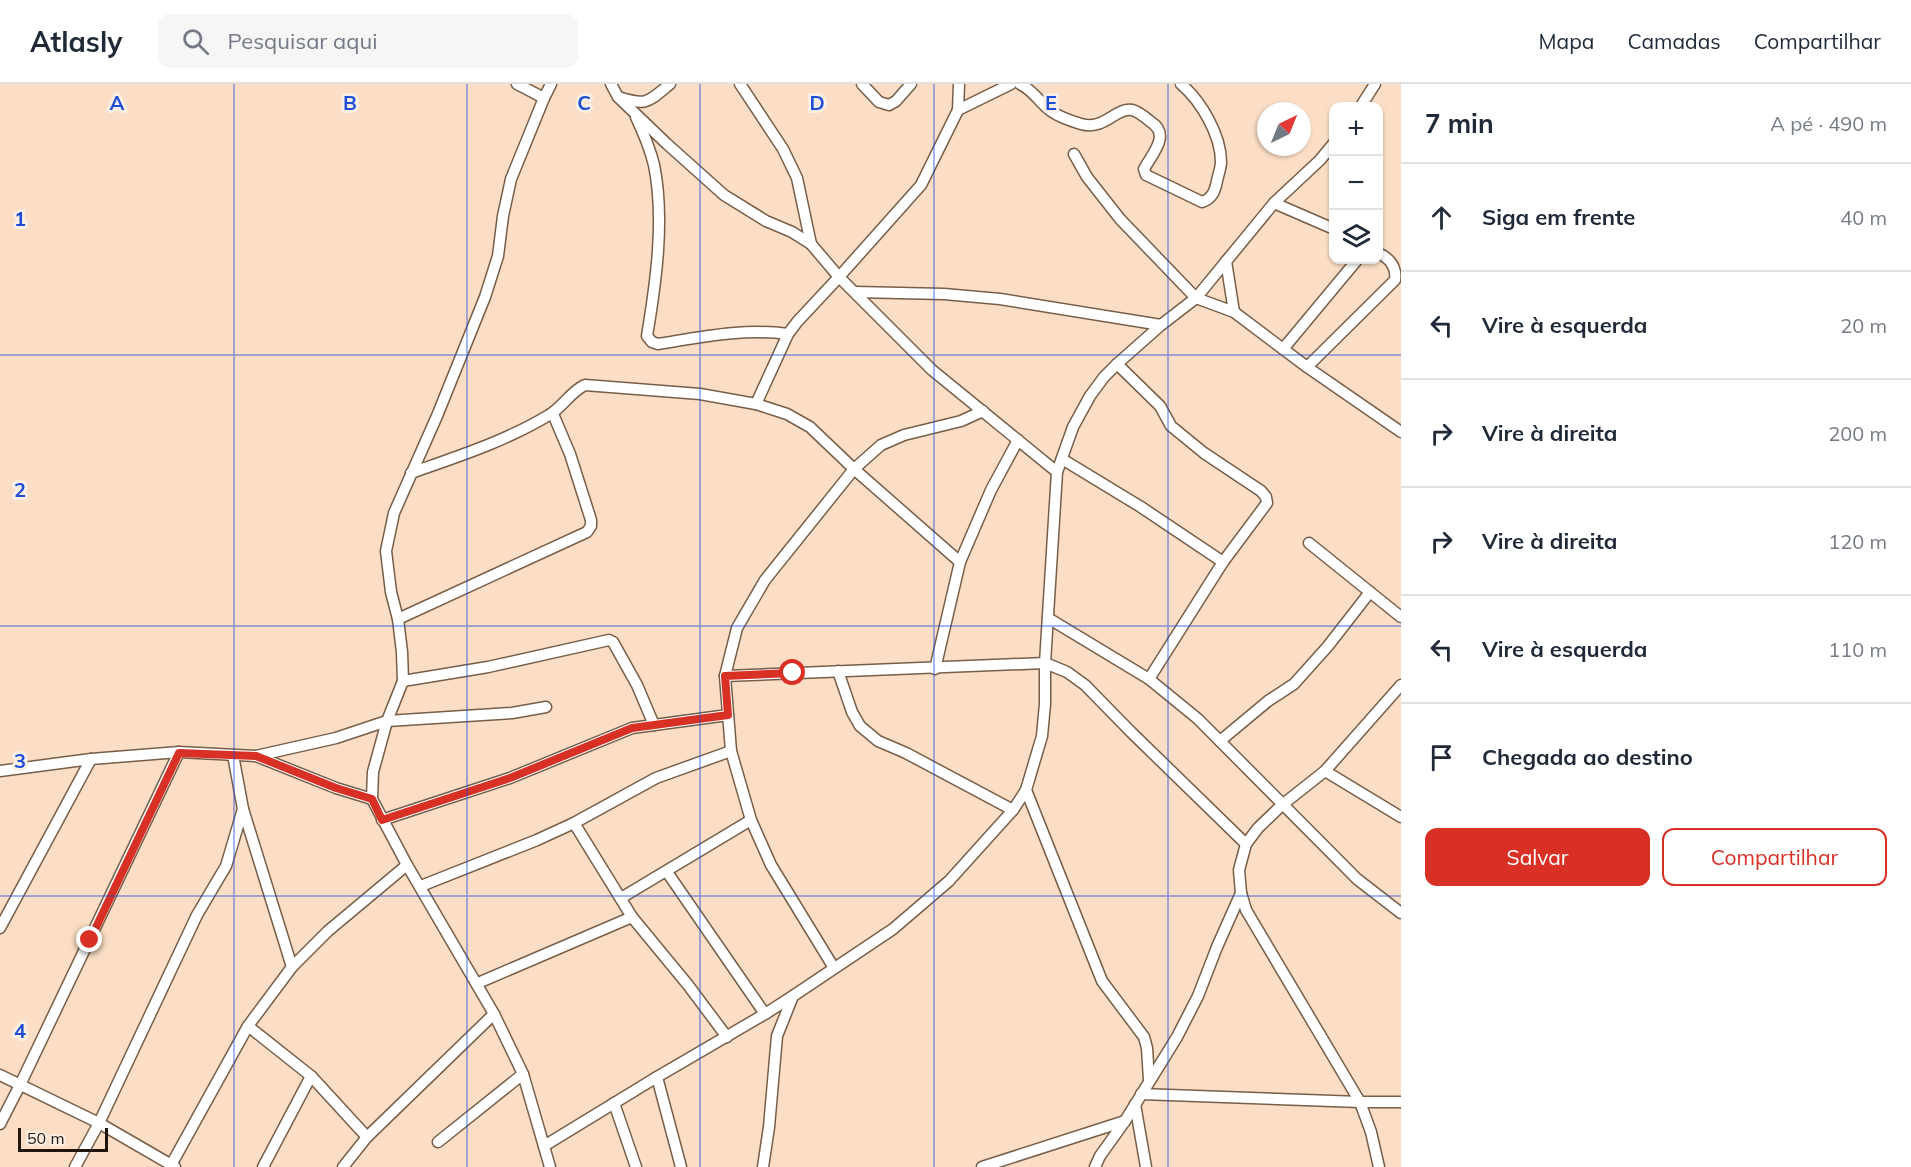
<!DOCTYPE html>
<html lang="pt">
<head>
<meta charset="utf-8">
<style>
  body { margin:0; font-family:Mulish,sans-serif; background:#f6f6f7; color:#1f2937 }
  .controls { position:absolute; right:18px; top:18px; display:grid; overflow:hidden; border-radius:12px; box-shadow:0 2px 4px #0004 }
  .controls button { width:54px; height:54px; display:grid; place-items:center; padding:0; border:0; border-bottom:2px solid #e0e1e3; background:#fff; color:#1f2937; font:30px sans-serif }
  .compass { position:absolute; left:1257px; top:18px; width:54px; height:54px; border-radius:50%; background:#fff; box-shadow:0 2px 4px #0004; rotate:43deg }
  .scale { position:absolute; left:18px; bottom:15px; width:90px; box-sizing:border-box; padding-left:6px; border:3px solid #20160d; border-top:0; font-size:16px; line-height:21px; white-space:nowrap; color:#20160d; -webkit-text-stroke:4px #fbefe5; paint-order:stroke }
  .stop { position:absolute; width:18px; height:18px; margin:-14px; border:4px solid #d93025; border-radius:50%; background:#fff }
  .stop.end { background:#d93025; border-color:#fff; box-shadow:0 2px 6px #0008 }
  .list { margin:0; padding:0; list-style:none }
  h2 { display:flex; justify-content:space-between; align-items:center; height:78px; margin:0; padding:0 24px; font-size:26px }
  h2 small { font-size:20px; font-weight:400; color:#747a83 }
  .list li { display:grid; grid-template-columns:39px 1fr auto; gap:18px; align-items:center; box-sizing:border-box; height:108px; padding:0 24px; border-top:2px solid #e0e1e3 }
  .list b { display:block; font-size:22px; white-space:nowrap }
  .list em { font-size:20px; font-style:normal; color:#747a83 }
  .actions { display:flex; gap:12px; padding:18px 24px }
  .actions a { flex:1; padding:14px 0; border:2px solid #d93025; border-radius:12px; text-align:center; font-size:21px; color:#d93025 }
  .actions .main { background:#d93025; color:#fff }
  .icon { flex:none; width:33px; height:33px; fill:none; stroke:currentColor; stroke-width:2; stroke-linecap:round; stroke-linejoin:round }
  .map { position:relative; flex:none; width:1401px; height:1083px; overflow:hidden }
  header { display:flex; align-items:center; gap:36px; box-sizing:border-box; height:84px; padding:0 30px; background:#fff; border-bottom:2px solid #e0e1e3 }
  header strong { font-size:28px }
  nav { display:flex; gap:33px; margin-inline-start:auto; font-size:21px }
  .search { width:420px; height:54px; background:#f6f6f7; display:flex; align-items:center; gap:15px; box-sizing:border-box; padding:0 21px; border-radius:12px; color:#747a83; font-size:22px }
  main { display:flex }
  aside { flex:1; background:#fff }
  .map>svg:first-child { display:block }
  .lines { fill:none; stroke-linecap:round; stroke-linejoin:round }
  .street-casing { stroke:#775e48; stroke-width:13 }
  .street { stroke:#fff; stroke-width:10 }
  .route { stroke:#d93025; stroke-width:8 }
  .grid { fill:none; stroke:#1d4ed8; stroke-width:1.5; stroke-opacity:0.55 }
  .grid-label { font-size:20px; text-anchor:middle; font-weight:bold; fill:#1d4ed8; stroke:#fbefe5; stroke-width:6; stroke-linejoin:round; paint-order:stroke }
</style>
</head>
<body>
<header>
<strong>Atlasly</strong>
<div class="search"><svg class="icon" aria-label="search" viewBox="0 0 24 24"><circle cx="10" cy="10" r="6"/><path d="M15 15l6 6"/></svg>Pesquisar aqui</div>
<nav><a>Mapa</a><a>Camadas</a><a>Compartilhar</a></nav>
</header>
<main>
<div class="map">
<svg width="1401" height="1083" viewBox="0 0 1401 1083">
  <rect width="100%" height="100%" fill="#fbdec5"/>
  <g class="lines">
    <defs>
      <g id="street">
        <path d="M517,0L544,14"/>
        <path d="M611,0L618,13C647,22 647,19 670,0"/>
        <path d="M740,0L783,65L797,94L811,160"/>
        <path d="M862,0L879,18L889,21L896,17L911,0"/>
        <path d="M959,0L958,26L921,101L839,193L932,286L1057,388"/>
        <path d="M1020,0C1033,6 1040,19 1051,27C1059,33 1071,37 1081,40C1104,47 1116,23 1132,26C1138,27 1146,34 1151,38C1171,51 1152,70 1144,85L1146,91L1202,118C1212,115 1215,107 1217,97C1218,91 1221,84 1221,78C1221,51 1201,17 1181,0"/>
        <path d="M618,13L667,60L724,111L766,137L792,148L811,160L839,193L797,238L788,250L756,320"/>
        <path d="M1361,22L1375,0"/>
        <path d="M958,26L1011,0"/>
        <path d="M636,33C643,48 650,64 654,81C665,135 656,198 647,252L652,258L658,260C702,253 744,244 788,250"/>
        <path d="M1074,70L1087,93L1120,135L1196,214L1234,228L1307,283L1401,348"/>
        <path d="M1274,119L1334,145"/>
        <path d="M1226,177L1234,228"/>
        <path d="M855,208L944,210L1000,215L1161,241"/>
        <path d="M1283,265L1357,176"/>
        <path d="M1117,280L1160,322L1171,342L1204,369L1261,407L1266,413L1267,419L1223,478L1149,595"/>
        <path d="M1307,283L1395,196C1397,184 1390,174 1378,169"/>
        <path d="M1062,375L1141,423L1223,478"/>
        <path d="M411,389C459,372 506,357 549,331C563,323 570,308 585,301L700,310L756,320L787,330L810,343L854,385L960,478"/>
        <path d="M1309,459L1401,533"/>
        <path d="M1048,534L1149,595L1198,635L1357,795L1401,829"/>
        <path d="M398,535L587,448L591,442V436L570,370L553,330"/>
        <path d="M935,585L960,478L991,406L1018,356"/>
        <path d="M838,587L852,628L860,642L878,657L906,669L1013,726"/>
        <path d="M725,592L1045,579L1067,588L1085,601L1131,648L1246,760"/>
        <path d="M403,597L488,583L609,556L613,558L637,601L654,641"/>
        <path d="M1220,657L1268,617L1294,600L1328,562L1370,508"/>
        <path d="M256,672L336,654L387,637L512,629L546,623"/>
        <path d="M0,687L91,675L179,668L256,672L336,704L372,715"/>
        <path d="M1325,687L1401,733"/>
        <path d="M1026,706L1102,897L1144,953L1147,964L1149,996"/>
        <path d="M243,725L292,883"/>
        <path d="M382,736L510,694L632,644L728,631"/>
        <path d="M574,739L632,833L688,901L727,953"/>
        <path d="M667,788L765,930"/>
        <path d="M421,802L537,756L574,739L656,694L731,667"/>
        <path d="M621,814L751,736"/>
        <path d="M0,844L91,675"/>
        <path d="M834,884L771,781L751,736L731,667L725,592L737,544L765,496L854,385L881,361L904,351L961,337L983,327"/>
        <path d="M478,899L632,833"/>
        <path d="M248,942L311,992L367,1053"/>
        <path d="M0,991L99,1039L175,1083"/>
        <path d="M657,993L681,1083"/>
        <path d="M1141,1010L1360,1018H1401"/>
        <path d="M614,1019L636,1083"/>
        <path d="M1135,1020L1146,1083"/>
        <path d="M0,1040L20,1001L179,668"/>
        <path d="M438,1058L523,990"/>
        <path d="M544,1062L657,993L765,930L793,912"/>
        <path d="M75,1083L99,1039L197,831L226,782L243,725L233,671"/>
        <path d="M170,1083L248,942L292,883L328,847L407,781"/>
        <path d="M263,1083L311,992"/>
        <path d="M343,1083L367,1053L494,930"/>
        <path d="M550,1083L523,990L494,930L407,781L372,715L373,688L387,637L403,597L402,568L398,535L391,508L386,467L394,429L437,332L485,213L498,172L503,132L511,95L544,14L551,0"/>
        <path d="M763,1083L769,1043L777,952L793,912L893,845L949,797L1013,726L1026,706L1042,652L1045,620V579L1057,388L1073,343L1090,312L1104,293L1117,280L1161,241L1196,214L1274,119L1320,76L1334,59"/>
        <path d="M982,1083L1125,1037"/>
        <path d="M1095,1083L1100,1072L1125,1037L1177,953L1198,912L1217,863L1241,809"/>
        <path d="M1379,1083L1371,1048L1360,1018L1246,826L1241,809L1239,786L1246,760L1258,744L1282,721L1325,687L1401,601"/>
      </g>
    </defs>
    <use href="#street" class="street-casing"/>
    <use href="#street" class="street"/>
  </g>
  <g class="lines">
    <path class="route" d="M90,856L179,669L256,672L336,704L372,715L382,736L510,694L632,644L728,631L725,592L793,589"/>
  </g>
  <path class="grid" d="M234,0V1083M467,0V1083M700,0V1083M934,0V1083M1168,0V1083M0,271H1401M0,542H1401M0,812H1401"/>
  <g class="grid-label">
    <text x="117" y="26">A</text>
    <text x="350" y="26">B</text>
    <text x="584" y="26">C</text>
    <text x="817" y="26">D</text>
    <text x="1051" y="26">E</text>
    <text x="20" y="142">1</text>
    <text x="20" y="413">2</text>
    <text x="20" y="684">3</text>
    <text x="20" y="954">4</text>
  </g>
</svg>
<div class="controls">
<button>+</button>
<button>−</button>
<button><svg class="icon" aria-label="layers" viewBox="0 0 24 24"><path d="M12 4l9 5-9 5-9-5zM3 14l9 5 9-5"/></svg></button>
</div>
<svg class="compass" viewBox="-18 -18 36 36"><path d="M0-13l5 13h-10z" fill="#e53935"/><path d="M0 13l5-13h-10z" fill="#747a83"/></svg>
<div class="scale">50 m</div>
<div class="stop" style="left:793px;top:589px"></div>
<div class="stop end" style="left:90px;top:856px"></div>
</div>
<aside>
<h2>7 min<small>A pé · 490 m</small></h2>
<ul class="list">
<li><svg class="icon" aria-label="ahead" viewBox="0 0 24 24"><path d="M12 20V5M6 11l6-6 6 6"/></svg><div><b>Siga em frente</b></div><em>40 m</em></li>
<li><svg class="icon" aria-label="left" viewBox="0 0 24 24"><path d="M17 20v-9H6M10 6l-5 5 5 5"/></svg><div><b>Vire à esquerda</b></div><em>20 m</em></li>
<li><svg class="icon" aria-label="right" viewBox="0 0 24 24"><path d="M7 20v-9h11M14 6l5 5-5 5"/></svg><div><b>Vire à direita</b></div><em>200 m</em></li>
<li><svg class="icon" aria-label="right" viewBox="0 0 24 24"><path d="M7 20v-9h11M14 6l5 5-5 5"/></svg><div><b>Vire à direita</b></div><em>120 m</em></li>
<li><svg class="icon" aria-label="left" viewBox="0 0 24 24"><path d="M17 20v-9H6M10 6l-5 5 5 5"/></svg><div><b>Vire à esquerda</b></div><em>110 m</em></li>
<li><svg class="icon" aria-label="arrive" viewBox="0 0 24 24"><path d="M6 21V4h12l-3 4 3 4H6"/></svg><div><b>Chegada ao destino</b></div></li>
</ul>
<div class="actions"><a class="main">Salvar</a><a>Compartilhar</a></div>
</aside>
</main>
</body>
</html>
